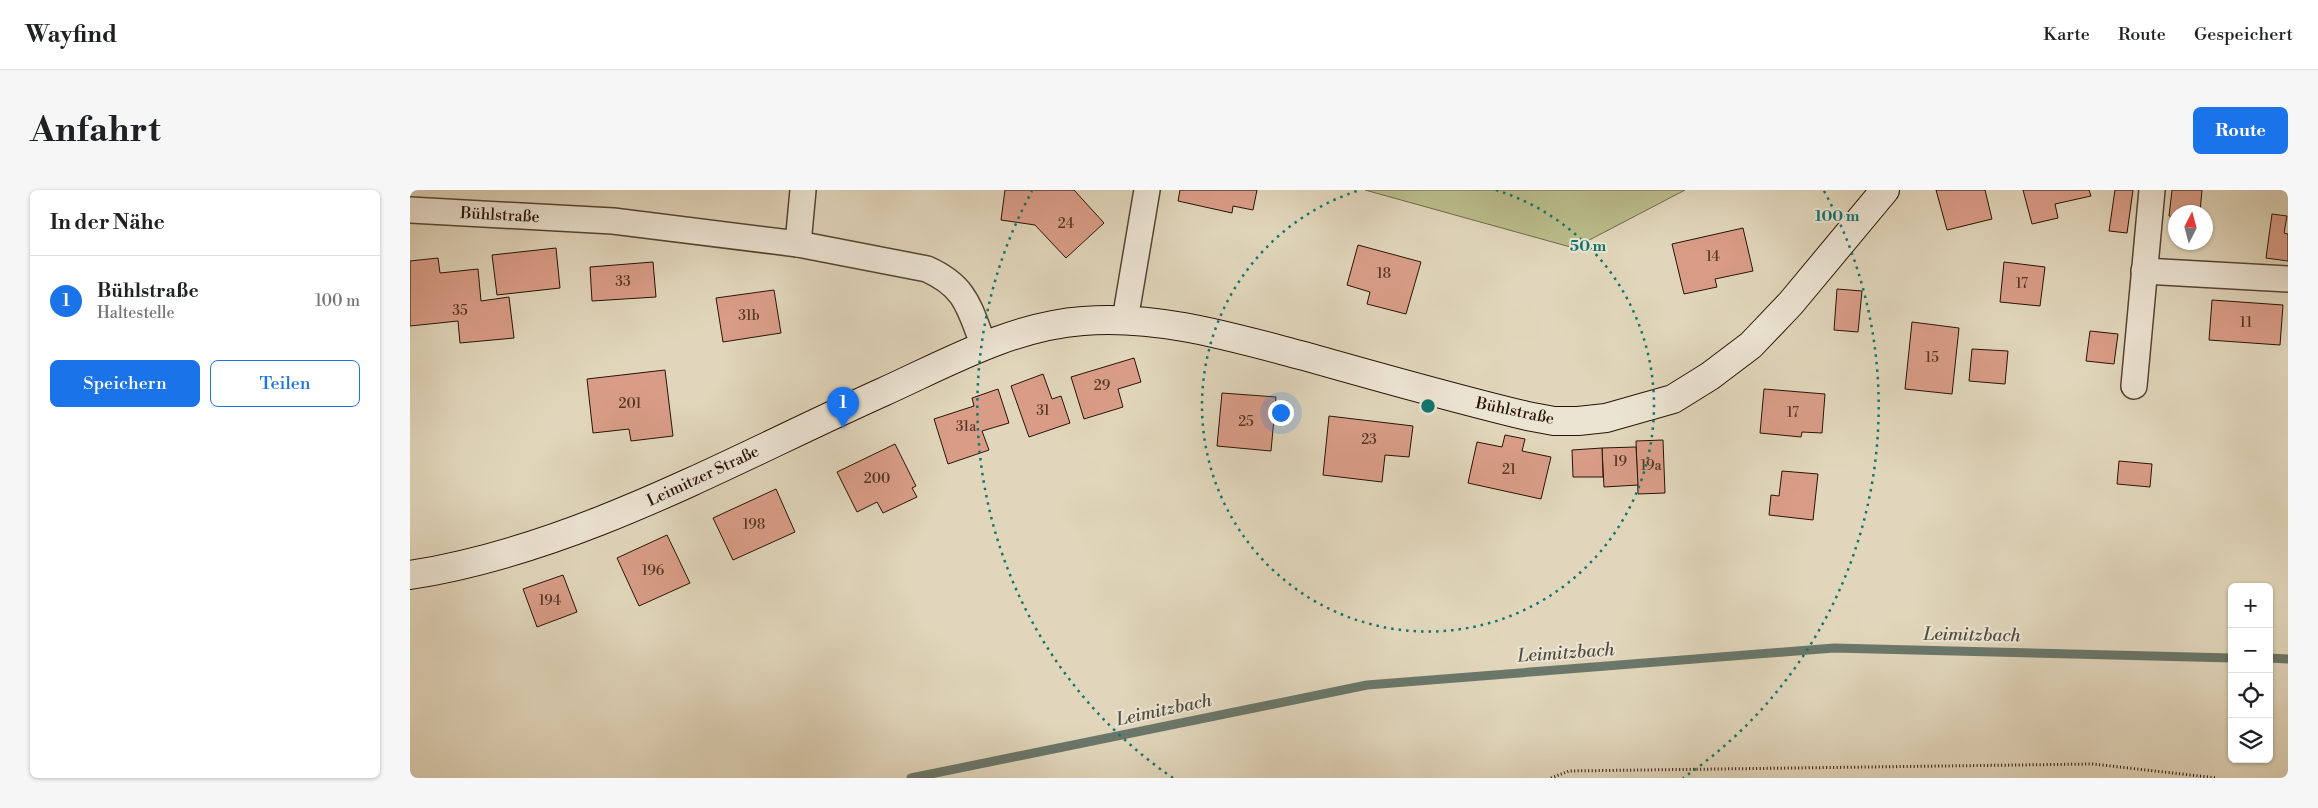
<!DOCTYPE html>
<html lang="de">
<head>
<meta charset="utf-8">
<style>
  body { margin:0; font-family:"Libre Bodoni",serif; background:#f6f6f6; color:#202124 }
  .controls { position:absolute; right:15px; bottom:15px; display:grid; overflow:hidden; border-radius:8px; box-shadow:0 1px 4px #0004 }
  .controls button { width:45px; height:45px; display:grid; place-items:center; padding:0; border:0; border-bottom:1px solid #e0e0e0; background:#fff; color:#202124; font:25px sans-serif }
  .compass { position:absolute; left:1758px; top:15px; width:45px; height:45px; border-radius:50%; background:#fff; box-shadow:0 1px 4px #0004; rotate:6deg }
  .you { position:absolute; left:870px; top:222px; width:18px; height:18px; margin:-12px; border:4px solid #fff; border-radius:50%; background:#1a73e8; box-shadow:0 0 0 8px #1a73e833 }
  .badge { display:grid; place-items:center; width:32px; height:32px; border-radius:50%; background:#1a73e8; color:#fff; font-size:16px; font-weight:700 }
  .pin { position:absolute; translate:-50% -41px; filter:drop-shadow(0 1px 2px #0008) }
  .pin::after { content:''; position:absolute; top:26px; width:18px; height:15px; background:inherit; clip-path:polygon(0 0,100% 0,50% 100%) }
  .list { margin:0; padding:0; list-style:none }
  h2 { display:flex; justify-content:space-between; align-items:center; height:65px; margin:0; padding:0 20px; font-size:21px }
  h2 small { font-size:16px; font-weight:400; color:#757577 }
  .list li { display:grid; grid-template-columns:32px 1fr auto; gap:15px; align-items:center; box-sizing:border-box; height:90px; padding:0 20px; border-top:1px solid #e0e0e0 }
  .list b { display:block; font-size:19px; white-space:nowrap }
  .list p { margin:0; font-size:16px; white-space:nowrap; color:#757577 }
  .list em { font-size:16px; font-style:normal; color:#757577 }
  .actions { display:flex; gap:10px; padding:15px 20px }
  .actions a { flex:1; padding:11px 0; border:1px solid #1a73e8; border-radius:8px; text-align:center; font-size:18px; color:#1a73e8 }
  .actions .main { background:#1a73e8; color:#fff }
  .icon { flex:none; width:28px; height:28px; fill:none; stroke:currentColor; stroke-width:2; stroke-linecap:round; stroke-linejoin:round }
  .map { position:relative; flex:none; width:1878px; height:588px; overflow:hidden; border-radius:8px }
  header { display:flex; align-items:center; gap:30px; box-sizing:border-box; height:70px; padding:0 25px; background:#fff; border-bottom:1px solid #e0e0e0 }
  header strong { font-size:24px }
  nav { display:flex; gap:28px; margin-inline-start:auto; font-size:18px }
  .intro { display:flex; align-items:center; justify-content:space-between; box-sizing:border-box; height:120px; padding:0 30px }
  h1 { margin:0; font-size:35px }
  .button { padding:12px 22px; border-radius:8px; background:#1a73e8; color:#fff; font-size:18px; font-weight:700 }
  main { display:flex; gap:30px; padding:0 30px }
  aside { flex:1; background:#fff; border-radius:8px; box-shadow:0 1px 4px #0004 }
  .map>svg:first-child { display:block }
  .green { fill:#babc8b; stroke:#726848 }
  .lines { fill:none; stroke-linecap:round; stroke-linejoin:round }
  .stream { stroke:#6a776a; stroke-width:9 }
  .building { fill:#d99d87; stroke:#291306 }
  .street-casing { stroke:#574433; stroke-width:28 }
  .secondary-casing { stroke:#291306; stroke-width:30 }
  .path { stroke:#291306; stroke-width:3; stroke-dasharray:1 2.5; stroke-linecap:butt }
  .street { stroke:#ece4d3; stroke-width:25 }
  .secondary { stroke:#ece4d3; stroke-width:28 }
  .ring { fill:none; stroke:#0f766e; stroke-width:2.5; stroke-dasharray:2.5 5 }
  .labels { text-anchor:middle; dominant-baseline:central; stroke-width:4; stroke-linejoin:round; paint-order:stroke }
  .number-label { font-size:14px; fill:#553626 }
  .street-label { font-size:16px; fill:#291306; stroke:#ece4d3 }
  .water-label { font-size:18px; font-style:italic; fill:#4f4d40; stroke:#ece4d3 }
  .centre { fill:#0f766e; stroke:#ece4d3; stroke-width:2.5 }
  .ring-label { font-size:15px; text-anchor:middle; font-weight:bold; fill:#0f766e; stroke:#ece4d3; stroke-width:4; stroke-linejoin:round; paint-order:stroke }
</style>
</head>
<body>
<header>
<strong>Wayfind</strong>
<nav><a>Karte</a><a>Route</a><a>Gespeichert</a></nav>
</header>
<div class="intro"><h1>Anfahrt</h1><a class="button">Route</a></div>
<main>
<aside>
<h2>In der Nähe<small></small></h2>
<ul class="list">
<li><span class="badge">1</span><div><b>Bühlstraße</b><p>Haltestelle</p></div><em>100 m</em></li>
</ul>
<div class="actions"><a class="main">Speichern</a><a>Teilen</a></div>
</aside>
<div class="map">
<svg width="1878" height="588" viewBox="0 0 1878 588">
  <rect width="100%" height="100%" fill="#e1d6bb"/>
  <filter id="stains"><feTurbulence type="fractalNoise" baseFrequency=".004" numOctaves="4"/><feColorMatrix values="0 0 0 0 .2 0 0 0 0 .09 0 0 0 0 .02 0 0 0 .5 -.17"/></filter>
  <radialGradient id="worn" r=".72"><stop offset=".6" stop-color="#630" stop-opacity="0"/><stop offset="1" stop-color="#630" stop-opacity=".3"/></radialGradient>
  <path class="green" d="M955,0H1275L1164,58Z"/>
  <g class="lines">
    <g class="stream">
      <path d="M1859,468L1878,469"/>
      <path d="M501,588L957,495L1424,458L1822,468"/>
    </g>
  </g>
  <g class="building">
    <path d="M595,0H664L694,33L656,68L625,35L591,30Z"/>
    <path d="M770,0H847L843,20L823,16L822,23L768,11Z"/>
    <path d="M1526,0H1575L1582,29L1537,40Z"/>
    <path d="M1613,0H1679L1681,6L1645,14L1648,28L1622,34Z"/>
    <path d="M1705,0H1723L1717,43L1699,41Z"/>
    <path d="M1762,0H1792L1790,22H1766V27L1759,26Z"/>
    <path d="M1862,24L1877,26L1874,43L1878,44V71L1856,68Z"/>
    <path d="M1333,38L1343,81L1305,89L1307,97L1274,104L1262,54Z"/>
    <path d="M948,55L1011,72L996,124L957,114L960,102L937,95Z"/>
    <path d="M146,58L150,98L87,105L82,65Z"/>
    <path d="M28,68L30,83L68,79L71,111L99,107L104,148L50,153L48,131L0,136V71Z"/>
    <path d="M243,72L246,107L182,111L180,77Z"/>
    <path d="M1594,72L1635,77L1630,116L1590,112Z"/>
    <path d="M1427,99L1452,101L1448,142L1424,140Z"/>
    <path d="M364,100L371,143L313,152L306,108Z"/>
    <path d="M1802,110L1873,115L1870,155L1799,150Z"/>
    <path d="M1502,132L1549,138L1542,204L1495,199Z"/>
    <path d="M1680,141L1708,144L1704,174L1676,171Z"/>
    <path d="M1562,159L1598,161L1595,194L1559,191Z"/>
    <path d="M724,168L731,192L708,199L713,217L674,229L661,187Z"/>
    <path d="M255,180L263,246L221,251L219,239L183,243L177,189Z"/>
    <path d="M633,184L642,209L651,206L660,233L619,247L601,196Z"/>
    <path d="M588,199L599,233L572,241L579,260L538,274L524,229L564,216L562,208Z"/>
    <path d="M1354,199L1415,204L1412,243L1392,242L1391,247L1350,243Z"/>
    <path d="M812,203L866,207L861,261L807,256Z"/>
    <path d="M919,226L1003,236L999,267L975,265L972,292L913,285Z"/>
    <path d="M1095,245L1115,249L1112,261L1141,267L1131,309L1058,293L1067,252L1092,257Z"/>
    <path d="M1253,250L1255,303L1228,304L1226,251Z"/>
    <path d="M485,254L506,296L502,298L507,307L473,323L467,312L447,322L427,282Z"/>
    <path d="M1226,257L1228,295L1194,297L1192,258Z"/>
    <path d="M1192,258L1193,287H1163L1162,260Z"/>
    <path d="M1709,271L1742,274L1740,297L1707,294Z"/>
    <path d="M1372,281L1408,284L1403,330L1359,325L1361,305L1369,306Z"/>
    <path d="M366,299L385,342L323,370L303,328Z"/>
    <path d="M257,345L280,393L229,416L207,368Z"/>
    <path d="M153,385L167,422L127,437L113,399Z"/>
  </g>
  <g class="lines">
    <defs>
      <g id="street">
        <path d="M0,20L203,31L388,54L517,79C557,97 559,118 574,156"/>
        <path d="M388,54L393,0"/>
        <path d="M1734,81L1878,89"/>
        <path d="M715,130L737,0"/>
        <path d="M1724,196L1742,0"/>
      </g>
      <path id="secondary" d="M0,385C167,359 321,270 473,202C537,173 602,136 673,131C749,125 821,147 894,166C968,187 1042,208 1117,226L1144,231H1168L1196,228L1263,209L1300,186L1341,155L1381,113L1475,0"/>
    </defs>
    <use href="#street" class="street-casing"/>
    <use href="#secondary" class="secondary-casing"/>
    <path class="path" d="M1141,588L1159,581L1683,574L1807,588"/>
    <use href="#street" class="street"/>
    <use href="#secondary" class="secondary"/>
  </g>
  <g class="ring">
    <path d="M1086 0A226 226 0 1 1 950 0"/>
    <path d="M763 588A451 451 0 0 1 622 1M1414 1A451 451 0 0 1 1273 588"/>
  </g>
  <g class="labels">
    <g class="number-label">
      <text x="656" y="34">24</text>
      <text x="1303" y="67">14</text>
      <text x="974" y="84">18</text>
      <text x="213" y="92">33</text>
      <text x="1612" y="94">17</text>
      <text x="50" y="121">35</text>
      <text x="339" y="126">31b</text>
      <text x="1836" y="133">11</text>
      <text x="1522" y="168">15</text>
      <text x="692" y="196">29</text>
      <text x="220" y="214">201</text>
      <text x="633" y="221">31</text>
      <text x="1383" y="223">17</text>
      <text x="836" y="232">25</text>
      <text x="556" y="237">31a</text>
      <text x="959" y="250">23</text>
      <text x="1210" y="272">19</text>
      <text x="1241" y="276">19a</text>
      <text x="1099" y="280">21</text>
      <text x="467" y="289">200</text>
      <text x="344" y="335">198</text>
      <text x="243" y="381">196</text>
      <text x="140" y="411">194</text>
    </g>
    <g class="street-label">
      <text transform="translate(90 25) rotate(3)">Bühlstraße</text>
      <text transform="translate(1105 221) rotate(12)">Bühlstraße</text>
      <text transform="translate(293 286) rotate(-25)">Leimitzer Straße</text>
    </g>
    <g class="water-label">
      <text transform="translate(1562 445) rotate(1)">Leimitzbach</text>
      <text transform="translate(1156 463) rotate(-4)">Leimitzbach</text>
      <text transform="translate(754 520) rotate(-12)">Leimitzbach</text>
    </g>
  </g>
  <circle cx="1018" cy="216" r="8" class="centre"/>
  <g class="ring-label">
    <text x="1427" y="31">100 m</text>
    <text x="1178" y="61">50 m</text>
  </g>
  <rect width="100%" height="100%" filter="url(#stains)"/>
  <rect width="100%" height="100%" fill="url(#worn)"/>
</svg>
<div class="controls">
<button>+</button>
<button>−</button>
<button><svg class="icon" aria-label="locate" viewBox="0 0 24 24"><circle cx="12" cy="12" r="6"/><path d="M12 2v4M12 18v4M2 12h4M18 12h4"/></svg></button>
<button><svg class="icon" aria-label="layers" viewBox="0 0 24 24"><path d="M12 4l9 5-9 5-9-5zM3 14l9 5 9-5"/></svg></button>
</div>
<svg class="compass" viewBox="-18 -18 36 36"><path d="M0-13l5 13h-10z" fill="#e53935"/><path d="M0 13l5-13h-10z" fill="#757577"/></svg>
<div class="you"></div>
<div class="pin badge" style="left:433px;top:238px">1</div>
</div>
</main>
</body>
</html>
